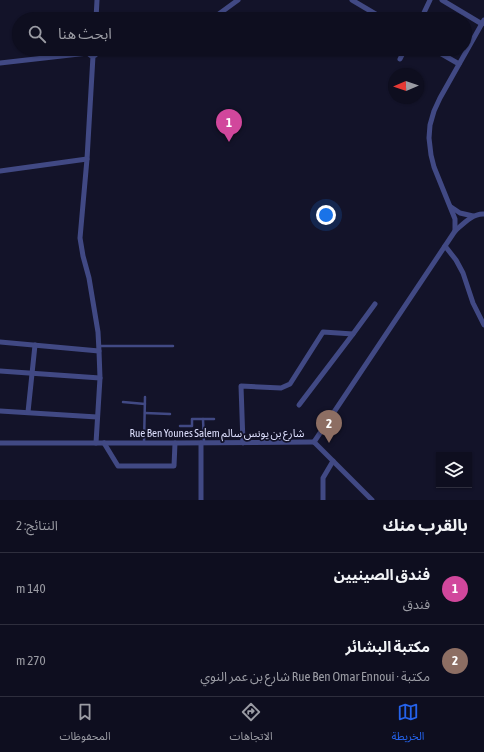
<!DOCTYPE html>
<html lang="ar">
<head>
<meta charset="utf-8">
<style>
  body { margin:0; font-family:"Asap Condensed","Noto Sans Arabic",sans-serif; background:#171728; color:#f1f3f6; direction:rtl }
  .controls { position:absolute; right:12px; bottom:12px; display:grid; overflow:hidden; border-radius:0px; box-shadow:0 1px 3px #0004 }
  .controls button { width:36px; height:36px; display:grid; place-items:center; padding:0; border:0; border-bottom:1px solid #2e2e3d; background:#0e0e1f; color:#f1f3f6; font:20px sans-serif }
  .compass { position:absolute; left:388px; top:68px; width:36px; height:36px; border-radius:50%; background:#0e0e1f; box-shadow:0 1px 3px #0004; rotate:268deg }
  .you { position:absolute; left:326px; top:215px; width:14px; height:14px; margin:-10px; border:3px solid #fff; border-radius:50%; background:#1a73e8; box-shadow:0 0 0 6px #1a73e833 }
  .badge { display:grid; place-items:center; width:26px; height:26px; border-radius:50%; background:#2563eb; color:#fff; font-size:13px; font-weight:700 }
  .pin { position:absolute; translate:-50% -33px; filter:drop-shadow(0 1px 2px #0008) }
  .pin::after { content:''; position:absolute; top:21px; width:14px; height:12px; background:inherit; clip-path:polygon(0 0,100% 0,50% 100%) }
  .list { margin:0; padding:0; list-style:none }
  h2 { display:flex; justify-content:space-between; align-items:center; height:52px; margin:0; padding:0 16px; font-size:17px }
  h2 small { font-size:13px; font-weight:400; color:#9b9ca4 }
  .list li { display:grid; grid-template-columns:26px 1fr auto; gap:12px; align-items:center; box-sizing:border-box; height:72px; padding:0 16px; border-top:1px solid #2e2e3d }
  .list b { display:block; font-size:15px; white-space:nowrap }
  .list p { margin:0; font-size:13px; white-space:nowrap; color:#9b9ca4 }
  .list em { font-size:13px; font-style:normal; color:#9b9ca4 }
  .icon { flex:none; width:22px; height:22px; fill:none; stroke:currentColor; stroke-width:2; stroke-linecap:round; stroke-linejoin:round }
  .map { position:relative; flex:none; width:484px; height:500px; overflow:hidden; direction:ltr }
  .search { position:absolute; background:#0e0e1f; box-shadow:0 1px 3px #0004; left:12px; right:12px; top:12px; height:44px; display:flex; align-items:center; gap:10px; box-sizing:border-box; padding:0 14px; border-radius:22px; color:#9b9ca4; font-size:15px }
  .sheet { height:196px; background:#0e0e1f }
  nav { display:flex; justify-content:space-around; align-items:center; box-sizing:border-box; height:56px; border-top:1px solid #2e2e3d; background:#0e0e1f; font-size:11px; color:#9b9ca4 }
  nav a { display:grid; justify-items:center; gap:2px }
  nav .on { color:#2563eb }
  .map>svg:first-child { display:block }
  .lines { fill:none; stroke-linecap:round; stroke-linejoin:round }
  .service { stroke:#414984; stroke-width:2.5 }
  .minor { stroke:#414984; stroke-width:5 }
  .labels { text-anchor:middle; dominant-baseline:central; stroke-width:3.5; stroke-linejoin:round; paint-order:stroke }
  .street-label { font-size:11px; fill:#dddffd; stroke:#131329 }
</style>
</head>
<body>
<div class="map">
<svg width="484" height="500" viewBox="0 0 484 500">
  <rect width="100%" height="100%" fill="#131329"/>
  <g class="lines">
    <g class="service">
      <path d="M100,346H173"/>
      <path d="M123,402L145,404"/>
      <path d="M145,413L170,414"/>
      <path d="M203,419L204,442"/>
      <path d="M180,426H192V419H214"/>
      <path d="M144,443L145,397"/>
    </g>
    <g class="minor">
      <path d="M352,0L384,19"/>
      <path d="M442,0L482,24"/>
      <path d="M96,19L97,0"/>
      <path d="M212,19L238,0"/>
      <path d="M421,19L430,0"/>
      <path d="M89,49C86,55 94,59 97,53L96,49"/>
      <path d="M433,49L459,64"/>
      <path d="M97,52L111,49"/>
      <path d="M93,56L87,159L80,238L83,256L89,278L98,332L99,351L100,378L96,443"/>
      <path d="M400,59L405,49"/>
      <path d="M0,63L88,53"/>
      <path d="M0,171L87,159"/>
      <path d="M451,207L460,213L473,216"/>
      <path d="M455,231V219L434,167L431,155L429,138L430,125L434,111L440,98L484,20"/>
      <path d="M445,246L456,260L463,273L473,303L484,325"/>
      <path d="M0,342L99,351"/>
      <path d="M0,371L100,378"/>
      <path d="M299,405L353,334L375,304"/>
      <path d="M0,411L97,417"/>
      <path d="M28,412L35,345"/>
      <path d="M314,442L455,231C463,224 473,213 484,214"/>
      <path d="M314,442L372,500"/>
      <path d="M0,443H175L314,442"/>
      <path d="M104,443L118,466H174L175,443"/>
      <path d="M201,443V500"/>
      <path d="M243,443L241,386L281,388L290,384L323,332L353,334"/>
      <path d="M323,500V478L333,461"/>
    </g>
  </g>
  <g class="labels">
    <g class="street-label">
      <text x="217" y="433">Rue Ben Younes Salem شارع بن يونس سالم</text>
    </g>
  </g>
</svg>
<div class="controls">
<button><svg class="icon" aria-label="layers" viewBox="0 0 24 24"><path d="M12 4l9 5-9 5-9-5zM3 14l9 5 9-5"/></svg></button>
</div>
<svg class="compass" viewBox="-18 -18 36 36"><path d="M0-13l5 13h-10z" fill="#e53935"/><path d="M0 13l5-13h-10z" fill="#9b9ca4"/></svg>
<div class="you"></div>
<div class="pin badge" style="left:229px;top:142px;background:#d1479c">1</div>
<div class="pin badge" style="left:329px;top:443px;background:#8d6e63">2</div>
<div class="search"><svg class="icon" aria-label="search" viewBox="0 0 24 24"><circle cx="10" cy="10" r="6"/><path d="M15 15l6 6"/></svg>ابحث هنا</div>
</div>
<section class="sheet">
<h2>بالقرب منك<small>النتائج: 2</small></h2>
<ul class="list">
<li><span class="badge" style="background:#d1479c">1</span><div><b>فندق الصينيين</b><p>فندق</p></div><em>140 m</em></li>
<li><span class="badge" style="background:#8d6e63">2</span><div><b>مكتبة البشائر</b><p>مكتبة · Rue Ben Omar Ennoui شارع بن عمر النوي</p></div><em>270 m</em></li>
</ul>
</section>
<nav>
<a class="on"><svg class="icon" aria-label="map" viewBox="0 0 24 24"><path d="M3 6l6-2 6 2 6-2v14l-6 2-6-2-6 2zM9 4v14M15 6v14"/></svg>الخريطة</a>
<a><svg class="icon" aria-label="directions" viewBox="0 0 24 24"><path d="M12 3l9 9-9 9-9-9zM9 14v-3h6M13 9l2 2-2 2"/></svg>الاتجاهات</a>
<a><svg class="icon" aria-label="saved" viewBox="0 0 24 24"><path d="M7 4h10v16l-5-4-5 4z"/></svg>المحفوظات</a>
</nav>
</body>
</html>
